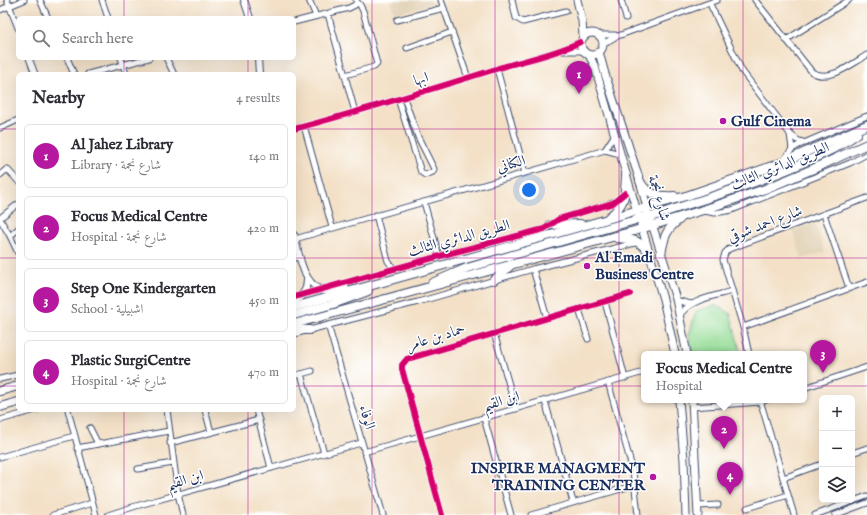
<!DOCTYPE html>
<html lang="en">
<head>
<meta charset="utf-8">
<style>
  body { margin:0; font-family:"IM FELL English",Amiri,serif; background:#f2f2f3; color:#2b2b33 }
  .controls { position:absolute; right:12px; bottom:12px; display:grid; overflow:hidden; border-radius:6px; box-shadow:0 4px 16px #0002 }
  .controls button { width:36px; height:36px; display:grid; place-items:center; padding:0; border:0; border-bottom:1px solid #e1e1e2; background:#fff; color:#2b2b33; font:20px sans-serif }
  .you { position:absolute; left:529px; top:190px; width:14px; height:14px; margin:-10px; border:3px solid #fff; border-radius:50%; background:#1a73e8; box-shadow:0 0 0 6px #1a73e833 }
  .badge { display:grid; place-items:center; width:26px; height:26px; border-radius:50%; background:#b5179e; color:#fff; font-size:13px; font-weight:700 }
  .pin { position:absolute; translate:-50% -33px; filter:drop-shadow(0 1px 2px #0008) }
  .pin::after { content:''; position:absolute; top:21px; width:14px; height:12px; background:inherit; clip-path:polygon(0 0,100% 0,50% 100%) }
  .popup { position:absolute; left:641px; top:351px; width:166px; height:52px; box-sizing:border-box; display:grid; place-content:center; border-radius:6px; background:#fff; filter:drop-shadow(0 1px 3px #0005); font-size:13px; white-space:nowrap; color:#7c7c81 }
  .popup b { font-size:15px; color:#2b2b33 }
  .popup::after { content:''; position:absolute; left:50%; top:100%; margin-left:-8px; border:8px solid transparent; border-top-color:#fff }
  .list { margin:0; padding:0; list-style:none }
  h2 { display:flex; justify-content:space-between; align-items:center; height:52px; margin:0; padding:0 16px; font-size:17px }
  h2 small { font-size:13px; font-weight:400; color:#7c7c81 }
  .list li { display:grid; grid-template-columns:26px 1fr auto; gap:12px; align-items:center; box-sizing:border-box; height:64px; margin:0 8px 8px; padding:0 8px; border:1px solid #e1e1e2; border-radius:6px }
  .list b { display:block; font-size:15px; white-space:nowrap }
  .list p { margin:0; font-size:13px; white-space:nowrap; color:#7c7c81 }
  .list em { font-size:13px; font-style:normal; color:#7c7c81 }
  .icon { flex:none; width:22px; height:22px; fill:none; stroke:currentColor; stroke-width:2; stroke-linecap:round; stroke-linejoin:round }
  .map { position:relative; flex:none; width:867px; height:515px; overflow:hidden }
  .search { position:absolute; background:#fff; box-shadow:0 4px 16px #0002; left:16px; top:16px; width:280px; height:44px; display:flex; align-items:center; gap:10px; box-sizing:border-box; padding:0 14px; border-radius:6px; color:#7c7c81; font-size:15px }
  .panel { position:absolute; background:#fff; box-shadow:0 4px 16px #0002; left:16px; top:72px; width:280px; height:340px; border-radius:6px }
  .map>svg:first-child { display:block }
  .built { fill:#e1d2b6 }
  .green { fill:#95dc96; stroke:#58867a }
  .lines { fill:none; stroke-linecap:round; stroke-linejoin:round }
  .minor-casing { stroke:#3b4a6e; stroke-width:7 }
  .tertiary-casing { stroke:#3b4a6e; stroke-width:8 }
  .secondary-casing { stroke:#3b4a6e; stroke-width:9 }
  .trunk-casing { stroke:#3b4a6e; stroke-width:10 }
  .minor { stroke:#fff; stroke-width:5 }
  .tertiary { stroke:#fff; stroke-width:6 }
  .secondary { stroke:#fff; stroke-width:7 }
  .trunk { stroke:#fff; stroke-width:8 }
  .cycleway-casing { stroke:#fff; stroke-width:8 }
  .cycleway { stroke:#d6006c; stroke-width:6 }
  .grid { fill:none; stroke:#b5179e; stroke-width:1; stroke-opacity:0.55 }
  .poi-dot { fill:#b5179e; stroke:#fff; stroke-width:1.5 }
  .labels { text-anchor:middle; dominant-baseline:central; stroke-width:3; stroke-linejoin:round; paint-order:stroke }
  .street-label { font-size:15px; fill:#1b2f5e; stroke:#fff }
  .poi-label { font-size:15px; font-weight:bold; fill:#1b2f5e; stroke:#fff; text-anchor:start }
</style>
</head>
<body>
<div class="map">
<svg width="867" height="515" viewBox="0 0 867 515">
  <rect width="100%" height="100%" fill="#fff"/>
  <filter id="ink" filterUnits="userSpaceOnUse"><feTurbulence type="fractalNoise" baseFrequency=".025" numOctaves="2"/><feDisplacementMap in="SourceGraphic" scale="8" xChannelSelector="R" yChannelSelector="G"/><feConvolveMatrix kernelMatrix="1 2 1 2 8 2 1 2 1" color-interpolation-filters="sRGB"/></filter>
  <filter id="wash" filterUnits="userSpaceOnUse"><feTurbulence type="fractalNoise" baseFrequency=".012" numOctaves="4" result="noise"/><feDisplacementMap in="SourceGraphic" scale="16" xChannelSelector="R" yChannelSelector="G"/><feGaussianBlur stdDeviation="0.9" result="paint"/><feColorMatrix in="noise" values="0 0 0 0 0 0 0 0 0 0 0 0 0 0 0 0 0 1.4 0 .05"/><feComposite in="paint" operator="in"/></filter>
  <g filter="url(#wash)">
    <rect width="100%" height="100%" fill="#f3e0c6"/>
    <g class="built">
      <path d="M390,0H430L432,4L395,14Z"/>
      <path d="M813,224L817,227L825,252L802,259L793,230Z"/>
    </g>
    <path class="green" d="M715,305L730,313L741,354H692L689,335L696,311Z"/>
  </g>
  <g filter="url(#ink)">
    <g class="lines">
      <defs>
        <g id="minor">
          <path d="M7,0L18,28"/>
          <path d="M40,0L48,18"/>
          <path d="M102,0L108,18"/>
          <path d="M309,0L316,16"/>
          <path d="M441,0L468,78"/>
          <path d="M512,0L516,18L523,22L566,11"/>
          <path d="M621,0L626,18"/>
          <path d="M755,0L812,72C829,83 852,64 867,55"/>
          <path d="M710,4L742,71L790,134L797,140L806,143"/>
          <path d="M0,10L24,0"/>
          <path d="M328,14L355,112"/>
          <path d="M397,20L444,8"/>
          <path d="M294,22L349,8L355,5L357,2L356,0"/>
          <path d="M599,35H615"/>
          <path d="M786,40L849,0"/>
          <path d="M603,44L615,37L717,0"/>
          <path d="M407,48L452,32"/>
          <path d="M563,51H583"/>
          <path d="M29,58L35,74"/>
          <path d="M67,58L74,74"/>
          <path d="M121,58L126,74"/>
          <path d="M166,58L174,74"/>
          <path d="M497,69L525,173"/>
          <path d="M88,74L149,58"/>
          <path d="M345,75L374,67L377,64L363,11L360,5L357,2"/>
          <path d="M398,99L421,172L425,175L433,172L434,169L418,137L404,98"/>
          <path d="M304,126L332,227"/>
          <path d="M0,128L18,120"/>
          <path d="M294,129C362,111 429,90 496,69C524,60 554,55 580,42"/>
          <path d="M790,134L792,149"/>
          <path d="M605,150L614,136"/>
          <path d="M783,161L792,149L797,146L867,116"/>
          <path d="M0,175L7,169L18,181"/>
          <path d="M424,202L439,256"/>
          <path d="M704,211L715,213L732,210L850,163L867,154"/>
          <path d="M824,214L849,288"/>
          <path d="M376,215L388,261L394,269"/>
          <path d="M0,218L18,204"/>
          <path d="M0,219L10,236L18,253"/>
          <path d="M10,236L18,229"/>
          <path d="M295,239L605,150L620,154"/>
          <path d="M294,258L300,257"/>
          <path d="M533,269L547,318"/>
          <path d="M331,287L447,254L544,229L559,219L608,204L617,200L623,195"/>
          <path d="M300,296L323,289"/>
          <path d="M676,299L679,301L691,304"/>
          <path d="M605,302L625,378"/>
          <path d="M579,309L588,339"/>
          <path d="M679,317C687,300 715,296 732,291"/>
          <path d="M328,325L383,515"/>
          <path d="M743,327L867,282"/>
          <path d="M494,333L516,409"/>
          <path d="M294,334L418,302L533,269L635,243"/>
          <path d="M749,354L743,327L723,260L725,253L729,249L867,198"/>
          <path d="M301,374L324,453"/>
          <path d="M294,376L312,371"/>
          <path d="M0,379L18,375"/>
          <path d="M608,382L633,471L638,515"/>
          <path d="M804,388L867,367"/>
          <path d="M760,400L794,515"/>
          <path d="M545,401L573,502"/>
          <path d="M692,407L760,402L766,400"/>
          <path d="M68,410L96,515"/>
          <path d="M167,410L178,494L183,515"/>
          <path d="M205,410L211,432"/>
          <path d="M256,410L271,468"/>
          <path d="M484,418L511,515"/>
          <path d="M0,420L36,410"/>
          <path d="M90,428L98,444"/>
          <path d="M170,443L259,420"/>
          <path d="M77,448L169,431"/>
          <path d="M364,452L644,372"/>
          <path d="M852,453L867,448"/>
          <path d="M0,457L74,436"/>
          <path d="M138,469L173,463"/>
          <path d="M783,478L822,464"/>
          <path d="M698,506L718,505"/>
          <path d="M747,508L788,495"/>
          <path d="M53,515L92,503"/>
          <path d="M108,515L136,506L361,443"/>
          <path d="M442,515L402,369V365L407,359L630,294"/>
          <path d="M531,515L635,485"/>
          <path d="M815,515L867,496"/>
          <path d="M835,515L867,503"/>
        </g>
        <g id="tertiary">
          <path d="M244,0L250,18"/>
          <path d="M258,58L259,74"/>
          <path d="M294,235C299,253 302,282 321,290"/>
          <path d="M301,296L306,288L307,279"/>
        </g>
        <g id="secondary">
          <path d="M577,0L582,21L583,36"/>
          <circle cx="592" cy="44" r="11"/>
          <path d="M599,52L605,74L640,181L648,211"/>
          <path d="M589,55L595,67L638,215"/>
          <path d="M651,221L676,299L687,354"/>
          <path d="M641,225L663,299L675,354"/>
          <path d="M679,400L684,460L686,515"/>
          <path d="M692,400L698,515"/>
        </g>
        <g id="trunk">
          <path d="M640,181C646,195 660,197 674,196"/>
          <path d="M609,217C626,204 625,194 626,175"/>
          <path d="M550,225L580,224"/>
          <path d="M642,229L643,222L648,218C699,200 751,186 800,164C820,156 839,147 857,134"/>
          <path d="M617,238C633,239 639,240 650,253"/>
          <path d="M661,254C664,238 665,230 680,219"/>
          <path d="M494,280L510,266"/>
          <path d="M432,283L467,268L639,219L645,216L647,213"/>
          <path d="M321,290L345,289"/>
          <path d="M294,300L301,296"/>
          <path d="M294,307L604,220L689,195L781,163L867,125"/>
          <path d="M294,315L333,304L368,291"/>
          <path d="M294,324L634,231L703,210L765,189L813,169L867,144"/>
          <path d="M294,329L309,330"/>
          <path d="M0,391L18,386"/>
          <path d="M0,407L18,402"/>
        </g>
      </defs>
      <use href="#minor" class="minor-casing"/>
      <use href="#tertiary" class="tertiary-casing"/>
      <use href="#secondary" class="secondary-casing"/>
      <use href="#trunk" class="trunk-casing"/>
      <use href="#minor" class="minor"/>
      <use href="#tertiary" class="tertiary"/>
      <use href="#secondary" class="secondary"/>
      <use href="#trunk" class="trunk"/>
      <defs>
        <g id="cycleway">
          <path d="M294,129C362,111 429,90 496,69C524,60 554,55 580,42"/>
          <path d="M294,297L447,254L544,229L559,219L613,203L625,193"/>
          <path d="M442,515L402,369V365L407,359L630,294"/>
        </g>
      </defs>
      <use href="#cycleway" class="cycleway-casing"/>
      <use href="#cycleway" class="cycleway"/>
    </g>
  </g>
  <path class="grid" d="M124,0V18M248,0V18M372,0V515M495,0V515M619,0V515M743,0V515M124,58V74M248,58V74M0,129H18M294,129H867M0,258H18M294,258H867M0,386H18M294,386H867M124,410V515M248,410V515"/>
  <g class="poi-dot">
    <circle cx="723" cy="121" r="4"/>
    <circle cx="587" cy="266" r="4"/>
    <circle cx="653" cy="477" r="4"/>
  </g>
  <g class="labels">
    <g class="street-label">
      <text transform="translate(421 79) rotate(-17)">ابها</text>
      <text transform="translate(511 164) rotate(-16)">الكناني</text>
      <text transform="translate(780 166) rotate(-22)">الطريق الدائري الثالث</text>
      <text transform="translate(659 198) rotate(74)">شارع نجمة</text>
      <text transform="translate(765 224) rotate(-21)">شارع احمد شوقي</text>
      <text transform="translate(459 238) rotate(-15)">الطريق الدائري الثالث</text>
      <text transform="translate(436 337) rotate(-17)">حماد بن عامر</text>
      <text transform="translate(501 401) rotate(-16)">ابن القيم</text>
      <text transform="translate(367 417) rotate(74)">الوفاء</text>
      <text transform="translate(185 480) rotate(-16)">ابن القيم</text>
    </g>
    <g class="poi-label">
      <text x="731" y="121">Gulf Cinema</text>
      <text x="595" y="257">Al Emadi<tspan x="595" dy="17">Business Centre</tspan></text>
      <text x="645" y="468" text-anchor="end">INSPIRE MANAGMENT<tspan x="645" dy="17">TRAINING CENTER</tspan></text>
    </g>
  </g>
</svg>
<div class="controls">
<button>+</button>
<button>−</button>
<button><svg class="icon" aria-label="layers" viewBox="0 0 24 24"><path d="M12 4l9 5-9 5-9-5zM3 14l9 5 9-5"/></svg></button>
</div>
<div class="you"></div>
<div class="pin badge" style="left:579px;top:94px">1</div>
<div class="pin badge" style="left:724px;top:449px">2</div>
<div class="popup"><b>Focus Medical Centre</b>Hospital</div>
<div class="pin badge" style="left:823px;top:373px">3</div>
<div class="pin badge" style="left:730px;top:495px">4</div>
<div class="search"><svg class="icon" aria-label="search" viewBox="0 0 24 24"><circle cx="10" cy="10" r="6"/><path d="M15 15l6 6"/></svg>Search here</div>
<section class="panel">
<h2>Nearby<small>4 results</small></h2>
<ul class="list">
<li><span class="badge">1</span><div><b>Al Jahez Library</b><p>Library · شارع نجمة</p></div><em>140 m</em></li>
<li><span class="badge">2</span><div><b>Focus Medical Centre</b><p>Hospital · شارع نجمة</p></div><em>420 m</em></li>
<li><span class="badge">3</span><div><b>Step One Kindergarten</b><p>School · اشبيلية</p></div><em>450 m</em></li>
<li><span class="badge">4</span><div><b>Plastic SurgiCentre</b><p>Hospital · شارع نجمة</p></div><em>470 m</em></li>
</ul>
</section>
</div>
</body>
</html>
